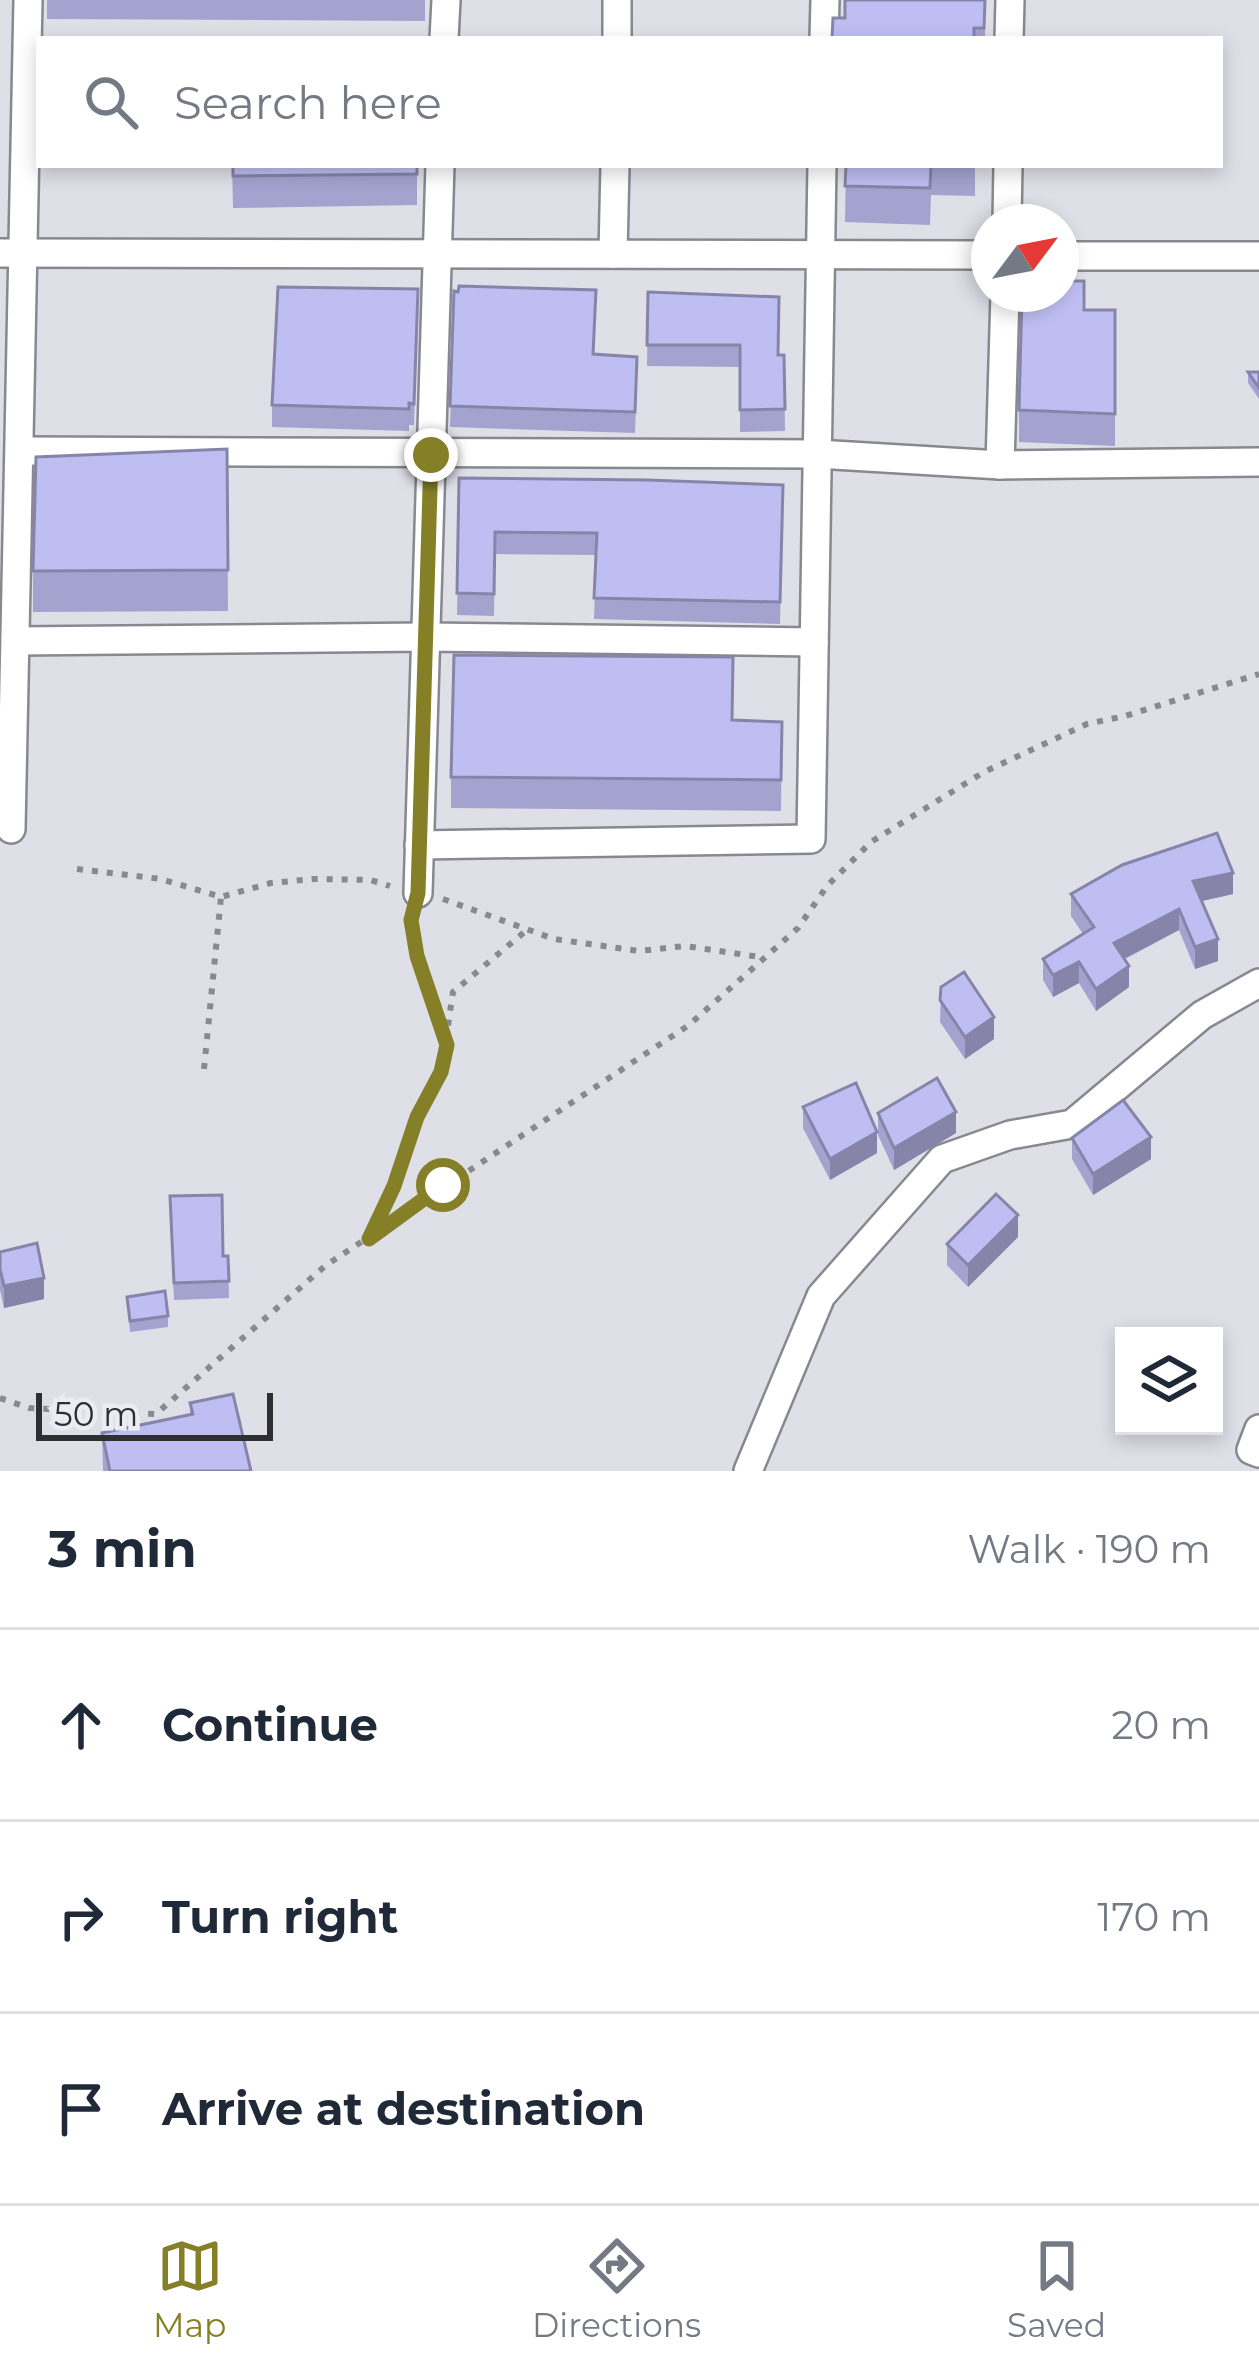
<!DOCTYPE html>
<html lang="en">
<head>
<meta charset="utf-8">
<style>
  body { margin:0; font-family:Montserrat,sans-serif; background:#f6f6f7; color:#1f2937 }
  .controls { position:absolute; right:36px; bottom:36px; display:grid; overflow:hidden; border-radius:0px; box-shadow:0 6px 18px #0003 }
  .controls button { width:108px; height:108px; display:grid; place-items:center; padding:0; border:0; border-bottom:3px solid #e0e1e3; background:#fff; color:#1f2937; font:60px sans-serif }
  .compass { position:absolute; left:971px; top:204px; width:108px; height:108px; border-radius:50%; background:#fff; box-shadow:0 6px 18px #0003; rotate:58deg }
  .scale { position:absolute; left:36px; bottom:30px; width:237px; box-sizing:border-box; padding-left:12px; border:6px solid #2f2f32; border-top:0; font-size:33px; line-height:42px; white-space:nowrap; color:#2f2f32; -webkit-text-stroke:9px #ececf5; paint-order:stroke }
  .stop { position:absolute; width:36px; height:36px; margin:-27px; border:9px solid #858027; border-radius:50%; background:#fff }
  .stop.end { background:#858027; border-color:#fff; box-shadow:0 3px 12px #0008 }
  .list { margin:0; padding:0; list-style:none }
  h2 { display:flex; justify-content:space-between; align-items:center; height:156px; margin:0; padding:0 48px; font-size:51px }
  h2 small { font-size:39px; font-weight:400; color:#747a83 }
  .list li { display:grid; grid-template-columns:78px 1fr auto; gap:36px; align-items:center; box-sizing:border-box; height:192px; padding:0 48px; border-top:3px solid #e0e1e3 }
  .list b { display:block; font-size:45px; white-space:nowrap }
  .list em { font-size:39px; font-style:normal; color:#747a83 }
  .icon { flex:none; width:66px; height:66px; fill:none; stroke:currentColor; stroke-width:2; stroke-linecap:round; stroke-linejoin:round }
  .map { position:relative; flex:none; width:1259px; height:1471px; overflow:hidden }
  .search { position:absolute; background:#fff; box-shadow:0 6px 18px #0003; left:36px; right:36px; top:36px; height:132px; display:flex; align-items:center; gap:30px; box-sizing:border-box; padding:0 42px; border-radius:0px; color:#747a83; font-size:45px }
  .sheet { height:732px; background:#fff }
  nav { display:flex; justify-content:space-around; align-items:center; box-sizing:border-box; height:168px; border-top:3px solid #e0e1e3; background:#fff; font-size:33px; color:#747a83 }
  nav a { display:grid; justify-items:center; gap:6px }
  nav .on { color:#858027 }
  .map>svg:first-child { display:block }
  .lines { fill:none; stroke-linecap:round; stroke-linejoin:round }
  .minor-casing { stroke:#888890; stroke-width:32 }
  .path { stroke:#89898f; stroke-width:6; stroke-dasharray:6 9; stroke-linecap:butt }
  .minor { stroke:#fff; stroke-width:27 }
  .wall { fill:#a4a3d0 }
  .shaded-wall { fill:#8685a9 }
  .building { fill:#bfbef2; stroke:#8685a9; stroke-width:3 }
  .route { stroke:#858027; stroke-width:15 }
</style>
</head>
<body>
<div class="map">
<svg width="1259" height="1471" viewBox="0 0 1259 1471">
  <rect width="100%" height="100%" fill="#dfdfe8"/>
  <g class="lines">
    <defs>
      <g id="minor">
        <path d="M444,39L446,0"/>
        <path d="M617,39V0"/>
        <path d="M824,39L825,0"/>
        <path d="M1009,39L1010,0"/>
        <path d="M1007,222L1008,165"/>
        <path d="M0,253L989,255"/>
        <path d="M613,254L615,165"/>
        <path d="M1061,256H1259"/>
        <path d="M20,451L817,454L1000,465L1259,462"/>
        <path d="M1000,465L1005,294"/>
        <path d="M16,641L425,637L814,642"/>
        <path d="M11,829L28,0"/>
        <path d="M419,845L811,839L822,165"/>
        <path d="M418,893L440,165"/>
        <path d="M1259,1429L1251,1450L1259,1453"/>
        <path d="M748,1471L821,1296L942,1159L1010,1135L1072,1124L1202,1015L1259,983"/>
      </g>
    </defs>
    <use href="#minor" class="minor-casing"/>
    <g class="path">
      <path d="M77,869L161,879L221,897L271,883L314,879L370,880L390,886"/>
      <path d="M443,899L554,939L639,951L685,946L760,957"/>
      <path d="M411,920L425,984L445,1040"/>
      <path d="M204,1069L221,897"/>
      <path d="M371,1235L395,1186L417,1117L441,1072L453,992L528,929"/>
      <path d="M0,1398L29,1408L156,1414L325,1266L689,1025L798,928L827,886L871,842L984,772L1087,724L1125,716L1259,674"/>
    </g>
    <use href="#minor" class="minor"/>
  </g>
  <g class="wall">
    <path d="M47,0H425V21L47,19Z"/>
    <path d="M985,0V39H832L845,18Z"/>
    <path d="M232,165L417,174V205L233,208Z"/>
    <path d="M846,165H975V196L931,195L930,225L845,222Z"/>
    <path d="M418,289L414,425H409V431L272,427V405Z"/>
    <path d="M454,291L596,311L594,354L637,378L635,433L450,427Z"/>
    <path d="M648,292L778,355H784L785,431L740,432V367L647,366Z"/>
    <path d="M1084,310H1115V446L1019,442V410Z"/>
    <path d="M1248,372H1259V399L1248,383Z"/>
    <path d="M227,449L228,611L33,612V571Z"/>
    <path d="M459,478L783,485L780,624L594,619L596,555L495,554L494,616L457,615Z"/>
    <path d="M732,720L782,722L781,811L451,808V777Z"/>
    <path d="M1071,894H1233L1202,901L1218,961L1195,969L1179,930L1125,959L1129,987L1096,1011L1079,983L1053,997L1043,980V959L1083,934L1071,916Z"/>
    <path d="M941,987L994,1039L965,1059L940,1022Z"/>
    <path d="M803,1107L877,1153L830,1180L803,1128Z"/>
    <path d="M878,1113L956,1133L894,1170L878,1135Z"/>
    <path d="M1072,1138L1151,1159L1093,1195L1072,1159Z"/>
    <path d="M170,1214L223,1256H228L229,1298L174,1300Z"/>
    <path d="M1018,1237L968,1287L947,1265V1244Z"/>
    <path d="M0,1252L44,1299L4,1308L0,1290Z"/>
    <path d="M127,1297L168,1316V1327L130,1332Z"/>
    <path d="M190,1403L251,1471H103L102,1433L190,1414Z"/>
  </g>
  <g class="shaded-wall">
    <path d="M1233,873V894L1193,903V881Z"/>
    <path d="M1179,909V930L1114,964V943Z"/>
    <path d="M1218,939V961L1195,969V947Z"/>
    <path d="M1079,962V983L1053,997V975Z"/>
    <path d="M1129,966V987L1096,1011V989Z"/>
    <path d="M994,1017V1039L965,1059V1037Z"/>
    <path d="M956,1112V1133L894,1170V1148Z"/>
    <path d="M877,1132V1153L830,1180V1159Z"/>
    <path d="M1151,1137V1159L1093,1195V1174Z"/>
    <path d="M1018,1215V1237L968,1287V1265Z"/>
    <path d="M44,1278V1299L4,1308V1286Z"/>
  </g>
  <g class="building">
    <path d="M845,0H985L984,28H974V39H832L833,18H845Z"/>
    <path d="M233,165H417V174L233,176Z"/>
    <path d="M846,165H931L930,188L845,186Z"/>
    <path d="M1061,281H1084V310H1115V414L1019,410L1022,294H1061Z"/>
    <path d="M459,286L596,290L593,354L637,357L635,412L450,406L454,291L458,292Z"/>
    <path d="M278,287L418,289L414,404L409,403V409L272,405Z"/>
    <path d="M648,292L779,297L778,355H784L785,409L740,410V345H647Z"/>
    <path d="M1248,372H1259V388Z"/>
    <path d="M227,449L228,570L33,571L36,457Z"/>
    <path d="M459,478L647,480L783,485L780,602L594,598L597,533L495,532L494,594L457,593Z"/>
    <path d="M454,655L733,657L732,720L782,722L781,780L451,777Z"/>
    <path d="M1217,833L1233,873L1193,881L1218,939L1195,947L1179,909L1114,943L1129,966L1096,989L1079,962L1053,975L1043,959L1094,927L1071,894L1122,865Z"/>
    <path d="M964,972L994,1017L965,1037L940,1000L941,987Z"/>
    <path d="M937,1078L956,1112L894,1148L878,1113Z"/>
    <path d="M856,1083L877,1132L830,1159L803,1107Z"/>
    <path d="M1123,1100L1151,1137L1093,1174L1072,1138Z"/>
    <path d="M996,1194L1018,1215L968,1265L947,1244Z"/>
    <path d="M222,1195L223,1256H228L229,1281L174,1283L170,1196Z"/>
    <path d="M37,1243L44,1278L4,1286L0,1269V1252Z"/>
    <path d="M165,1291L168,1316L130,1321L127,1297Z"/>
    <path d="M233,1394L251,1471H110L102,1433L193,1414L190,1403Z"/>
  </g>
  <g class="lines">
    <path class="route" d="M431,455L418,893L411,920L417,956L447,1045L441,1072L417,1117L394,1186L369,1239L443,1185"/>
  </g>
</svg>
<div class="controls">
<button><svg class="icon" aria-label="layers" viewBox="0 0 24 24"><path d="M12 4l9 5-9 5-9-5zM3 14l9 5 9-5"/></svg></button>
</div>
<svg class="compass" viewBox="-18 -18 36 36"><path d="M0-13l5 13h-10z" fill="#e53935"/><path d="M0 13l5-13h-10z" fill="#747a83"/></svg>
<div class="scale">50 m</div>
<div class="stop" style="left:443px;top:1185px"></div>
<div class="stop end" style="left:431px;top:455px"></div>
<div class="search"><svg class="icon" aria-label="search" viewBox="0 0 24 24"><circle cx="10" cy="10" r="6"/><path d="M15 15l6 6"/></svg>Search here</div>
</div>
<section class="sheet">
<h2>3 min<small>Walk · 190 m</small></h2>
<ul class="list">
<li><svg class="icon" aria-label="ahead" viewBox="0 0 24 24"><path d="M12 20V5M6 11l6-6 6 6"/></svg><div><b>Continue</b></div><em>20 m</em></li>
<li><svg class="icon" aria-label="right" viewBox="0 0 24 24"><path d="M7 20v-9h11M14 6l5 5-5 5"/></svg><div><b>Turn right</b></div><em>170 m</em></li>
<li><svg class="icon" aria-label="arrive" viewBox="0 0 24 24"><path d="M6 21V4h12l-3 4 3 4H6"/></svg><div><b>Arrive at destination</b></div></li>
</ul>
</section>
<nav>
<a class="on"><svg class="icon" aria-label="map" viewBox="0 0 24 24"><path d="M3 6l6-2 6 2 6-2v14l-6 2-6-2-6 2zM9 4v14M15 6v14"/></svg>Map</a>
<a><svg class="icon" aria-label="directions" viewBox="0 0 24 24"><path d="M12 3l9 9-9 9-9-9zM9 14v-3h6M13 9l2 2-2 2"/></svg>Directions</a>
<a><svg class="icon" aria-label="saved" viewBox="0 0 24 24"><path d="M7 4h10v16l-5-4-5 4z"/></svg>Saved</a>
</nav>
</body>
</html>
